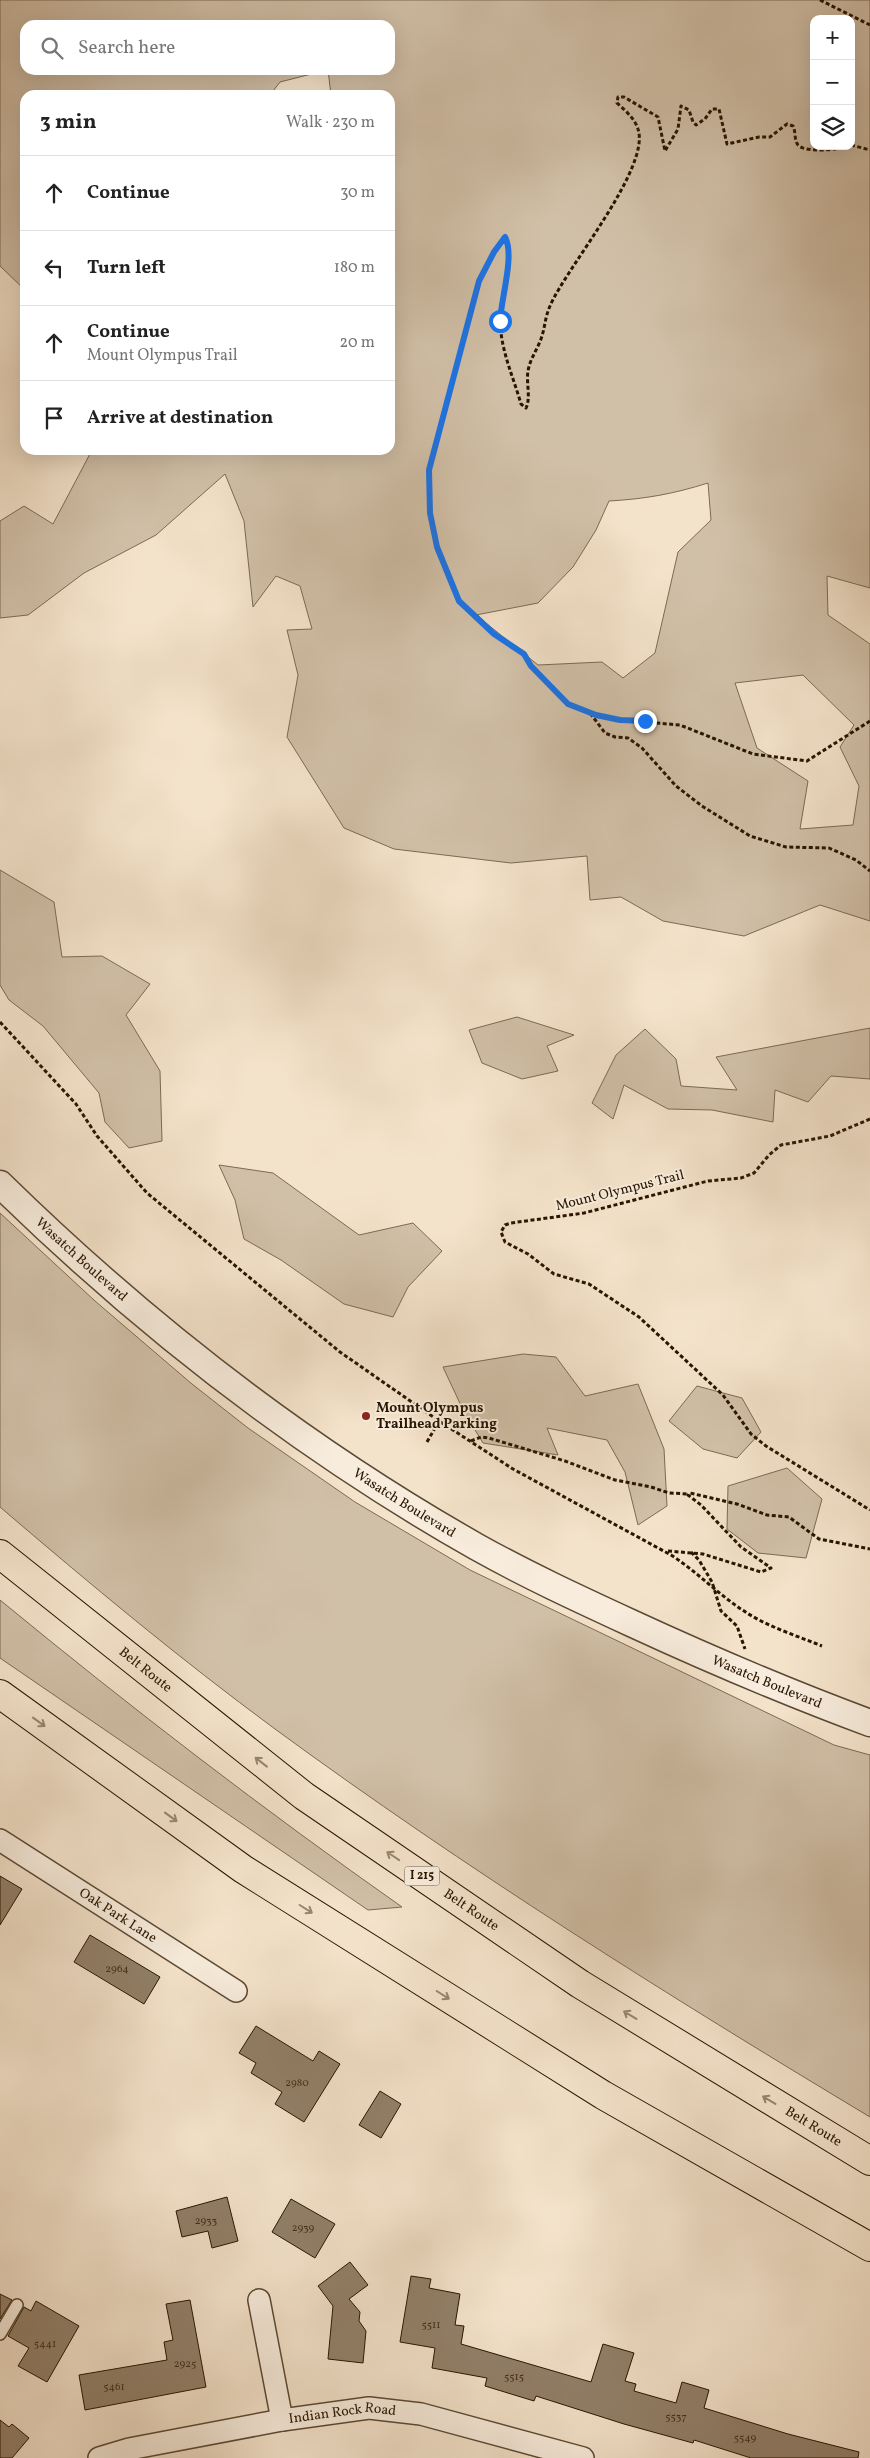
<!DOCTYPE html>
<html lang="en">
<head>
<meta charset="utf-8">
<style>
  body { margin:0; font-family:Vollkorn,serif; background:#f2f2f2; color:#222 }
  .controls { position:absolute; right:15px; top:15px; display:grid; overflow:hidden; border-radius:10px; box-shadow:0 5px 20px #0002 }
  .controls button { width:45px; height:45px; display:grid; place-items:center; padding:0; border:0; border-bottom:1px solid #e0e0e0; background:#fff; color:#222; font:25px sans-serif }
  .stop { position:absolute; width:15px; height:15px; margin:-11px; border:4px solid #1a73e8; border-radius:50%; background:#fff }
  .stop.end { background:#1a73e8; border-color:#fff; box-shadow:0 1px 5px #0008 }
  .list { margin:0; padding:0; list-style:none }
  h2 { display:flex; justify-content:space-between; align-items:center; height:65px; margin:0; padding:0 20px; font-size:21px }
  h2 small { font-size:16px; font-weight:400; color:#767676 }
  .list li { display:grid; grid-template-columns:32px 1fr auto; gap:15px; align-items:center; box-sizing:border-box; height:75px; padding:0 20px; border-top:1px solid #e0e0e0 }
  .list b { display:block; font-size:19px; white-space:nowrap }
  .list p { margin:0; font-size:16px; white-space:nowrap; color:#767676 }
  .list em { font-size:16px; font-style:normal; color:#767676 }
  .icon { flex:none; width:28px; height:28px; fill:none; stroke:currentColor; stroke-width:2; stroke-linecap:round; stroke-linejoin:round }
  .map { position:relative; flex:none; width:870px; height:2458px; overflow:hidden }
  .search { position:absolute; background:#fff; box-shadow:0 5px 20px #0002; left:20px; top:20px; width:375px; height:55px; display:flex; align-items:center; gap:12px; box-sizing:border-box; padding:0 18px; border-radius:15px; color:#767676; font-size:19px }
  .panel { position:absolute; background:#fff; box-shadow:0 5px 20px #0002; left:20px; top:90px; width:375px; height:365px; border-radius:15px }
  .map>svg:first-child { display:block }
  .green { fill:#d1c0a8; stroke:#7c6a54; fill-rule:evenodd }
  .building { fill:#92806a; stroke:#281400 }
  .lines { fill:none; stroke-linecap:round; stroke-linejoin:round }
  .service-casing { stroke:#5b4833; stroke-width:14 }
  .minor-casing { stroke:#5b4833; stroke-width:24 }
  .tertiary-casing { stroke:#5b4833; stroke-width:29 }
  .motorway-casing { stroke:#281400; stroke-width:30 }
  .path { stroke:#281400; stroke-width:3; stroke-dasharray:4 2.5; stroke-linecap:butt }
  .service { stroke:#f8eddd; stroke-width:11 }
  .minor { stroke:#f8eddd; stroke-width:21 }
  .tertiary { stroke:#f8eddd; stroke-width:26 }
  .motorway { stroke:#f4e3cb; stroke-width:28 }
  .oneway { stroke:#988670 }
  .route { stroke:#1a73e8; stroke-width:6 }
  .poi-dot { fill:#8f2418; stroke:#f8eddd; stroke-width:2 }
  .labels { text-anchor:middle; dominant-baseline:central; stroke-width:4; stroke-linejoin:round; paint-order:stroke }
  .number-label { font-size:11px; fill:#422f1a }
  .shield { fill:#f8eddd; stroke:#665542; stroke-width:1 }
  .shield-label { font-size:12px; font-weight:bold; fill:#281400 }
  .street-label { font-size:14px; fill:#281400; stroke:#f8eddd }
  .poi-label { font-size:14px; font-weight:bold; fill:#281400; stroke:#f8eddd; text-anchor:start }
</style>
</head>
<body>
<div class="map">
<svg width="870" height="2458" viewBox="0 0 870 2458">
  <rect width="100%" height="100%" fill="#f4e3cb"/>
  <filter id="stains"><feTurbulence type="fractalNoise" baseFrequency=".004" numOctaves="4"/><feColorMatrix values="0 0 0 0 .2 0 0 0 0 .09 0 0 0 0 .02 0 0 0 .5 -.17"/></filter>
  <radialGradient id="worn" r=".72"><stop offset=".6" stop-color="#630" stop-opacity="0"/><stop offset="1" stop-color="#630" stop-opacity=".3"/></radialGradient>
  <g class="green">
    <path d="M0,0H870V588L827,576L828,615L870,644V921L820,905L744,936L663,921L621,897L590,900L587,856L511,863L394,849L344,828L287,737L298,675L287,630L312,629L300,586L276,576L253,607L244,521L225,474L156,535L84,573L28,615L0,618V521L24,506L53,524L92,450H390V95H331L328,70H390V25H25V70H327L280,82L270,95H25V290L0,266ZM814,19H851V146H814ZM708,483L711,520L678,552L655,653L623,678L602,662L538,665L476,615L538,603L573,567L596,530L609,501C645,499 673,494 708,483ZM803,675L854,725L840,747L859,786L853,825L800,829L808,781L757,748L735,683Z"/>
    <path d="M0,870L54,902L62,957L102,956L150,984L126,1015L160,1071L162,1141L129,1148L105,1122L99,1093L43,1026L9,1000L0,985Z"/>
    <path d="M517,1017L574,1035L547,1046L558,1071L522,1079L482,1063L469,1030Z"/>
    <path d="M870,1028V1079L831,1076L808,1102L775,1090L773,1122L712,1110L668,1109L624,1085L613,1119L592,1103L616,1055L645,1029L676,1059L681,1086L737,1090L716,1057Z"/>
    <path d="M219,1165L273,1173L359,1235L413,1223L442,1251L408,1287L393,1317L344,1304L281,1260L244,1239L235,1200Z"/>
    <path d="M0,1213L95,1301L192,1384L248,1428L355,1502L470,1570L834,1745L870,1755V2117C667,1995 466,1869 275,1729C180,1659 90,1584 0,1507Z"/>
    <path d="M523,1354L556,1357L585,1396L638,1384L664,1449L667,1506L638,1525L625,1472L607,1440L547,1428L558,1455L483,1443L464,1412L443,1367Z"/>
    <path d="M697,1386L742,1398L761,1432L737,1458L703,1449L669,1421Z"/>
    <path d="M787,1468L822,1499L806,1558L758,1553L727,1529L728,1486Z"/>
    <path d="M0,1600C130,1707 264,1810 402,1907L368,1910L0,1658Z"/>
  </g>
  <g class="building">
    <path d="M0,1876L22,1889L0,1925Z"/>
    <path d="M90,1935L160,1977L144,2004L74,1962Z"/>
    <path d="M256,2026L313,2061L319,2051L340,2064L304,2122L275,2104L282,2092L251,2073L256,2063L239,2053Z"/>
    <path d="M380,2091L401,2104L381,2138L359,2125Z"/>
    <path d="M227,2197L238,2241L212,2248L208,2231L182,2237L176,2211Z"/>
    <path d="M291,2199L335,2224L315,2258L272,2232Z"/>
    <path d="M350,2262L368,2285L349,2299L360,2312L359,2321L366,2331L363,2363L328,2359L333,2306L318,2286Z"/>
    <path d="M411,2276L431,2279L429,2288L460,2294L455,2325L464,2326L461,2344L591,2382L603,2344L634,2353L625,2381L636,2384L634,2391L676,2403L682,2382L709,2390L704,2408L788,2434L859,2452L858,2458H751L694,2440L693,2443L624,2424L536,2396L534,2401L485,2386L487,2378L432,2368L435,2348L400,2342Z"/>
    <path d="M0,2294L12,2300L0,2319Z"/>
    <path d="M190,2300L206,2387L85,2410L79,2375L167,2360L164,2342L173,2340L166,2304Z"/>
    <path d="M36,2301L79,2326L47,2382L18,2366L29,2348L8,2336L24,2307L31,2311Z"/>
    <path d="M0,2420L9,2427L12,2424L29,2438L12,2458H0Z"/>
  </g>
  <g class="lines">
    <defs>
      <path id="service" d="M0,2334L17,2305"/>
      <g id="minor">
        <path id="s1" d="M0,1840L236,1991"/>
        <path d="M259,2300L282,2420"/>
        <path id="s2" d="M99,2458L129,2449L282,2420L369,2408L421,2414L583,2458"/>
      </g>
      <g id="tertiary">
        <path id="s3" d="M0,1184C142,1323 304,1449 477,1547C527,1575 579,1599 631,1623C709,1659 789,1693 870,1723"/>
      </g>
      <g id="motorway">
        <path id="s4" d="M0,1554L304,1796L580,1984L870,2161"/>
        <path d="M0,1694L243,1869L603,2095L870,2247"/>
      </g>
    </defs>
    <use href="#service" class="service-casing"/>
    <use href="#minor" class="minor-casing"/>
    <use href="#tertiary" class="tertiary-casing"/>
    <use href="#motorway" class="motorway-casing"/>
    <g class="path">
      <path d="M820,0L870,25"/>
      <path d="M851,145L870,150"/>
      <path d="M590,713L568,704L531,666L524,654L494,634L478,617L467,610L459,601L437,547L430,513L429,470L479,281L494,252L505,237C516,257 499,298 500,321C501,351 513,376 521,404L526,408C531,398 526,382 528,371C530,359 537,350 541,339C545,328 545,317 550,306C566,268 651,168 638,129C635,119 625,110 617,103L618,97H624L658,117L665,151L678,129L681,106L689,110L693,122L696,125L705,119L712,109H719L727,144L759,137H770L787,124L793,126C796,132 794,140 798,145C805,153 838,150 848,146"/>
      <path d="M870,721L807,761L753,754L680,725L620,720L590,713L605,733L615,737L628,738L642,748L676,786L702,806L750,836L786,847L829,848L856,860L870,871"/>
      <path d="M0,1022L76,1104L97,1136L147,1193L340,1352L439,1421L513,1469L671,1555C696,1571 717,1593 741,1609C765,1626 795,1635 822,1646"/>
      <path d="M870,1119L830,1136L781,1145L769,1155L754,1173L741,1178L708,1181L584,1213L511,1223L505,1225L501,1232L505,1242L528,1254L554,1274L589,1284L639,1317L723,1395L751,1434L766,1446L870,1510"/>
      <path d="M471,1441L481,1437L489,1438L565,1461L615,1480L651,1487L669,1493L689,1494"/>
      <path d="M427,1442L439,1421"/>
      <path d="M668,1551L703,1554L761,1572L771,1568L741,1547L701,1505L688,1495L690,1493L737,1504L767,1515L789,1517L819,1539L870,1549"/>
      <path d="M691,1552L699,1560L712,1582L721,1611L737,1626L745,1649"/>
    </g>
    <use href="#service" class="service"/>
    <use href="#minor" class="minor"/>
    <use href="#tertiary" class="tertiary"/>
    <use href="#motorway" class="motorway"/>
  </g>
  <defs><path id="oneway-shaft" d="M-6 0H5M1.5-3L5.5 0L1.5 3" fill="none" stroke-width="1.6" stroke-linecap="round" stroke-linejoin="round" transform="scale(1.25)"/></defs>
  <g class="oneway">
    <use href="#oneway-shaft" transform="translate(39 1722) rotate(36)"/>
    <use href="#oneway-shaft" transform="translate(261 1762) rotate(-142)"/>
    <use href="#oneway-shaft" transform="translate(171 1817) rotate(36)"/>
    <use href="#oneway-shaft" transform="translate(393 1856) rotate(-146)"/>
    <use href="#oneway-shaft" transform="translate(306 1909) rotate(32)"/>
    <use href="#oneway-shaft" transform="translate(443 1995) rotate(32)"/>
    <use href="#oneway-shaft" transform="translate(630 2015) rotate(-149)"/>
    <use href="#oneway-shaft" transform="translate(769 2100) rotate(-149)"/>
  </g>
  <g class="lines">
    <path class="route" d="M500,321C501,299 515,255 505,237L494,252L479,281L429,470L430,513L437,547L459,601L494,634L524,654L531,666L568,704L596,715L620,720L645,721"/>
  </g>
  <circle class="poi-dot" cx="366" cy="1416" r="5"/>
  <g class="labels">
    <g class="number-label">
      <text x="117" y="1969">2964</text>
      <text x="297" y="2083">2980</text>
      <text x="206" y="2221">2933</text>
      <text x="303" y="2228">2939</text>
      <text x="431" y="2325">5511</text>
      <text x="45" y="2344">5441</text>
      <text x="185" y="2364">2925</text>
      <text x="514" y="2377">5515</text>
      <text x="114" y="2387">5461</text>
      <text x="676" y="2417">5537</text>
      <text x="745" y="2438">5549</text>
    </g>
    <rect class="shield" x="404.5" y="1866.5" width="35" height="19" rx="4"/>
    <g class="shield-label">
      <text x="422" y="1876">I 215</text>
    </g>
    <g class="street-label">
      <text transform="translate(620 1191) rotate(-14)">Mount Olympus Trail</text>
      <text stroke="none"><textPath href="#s3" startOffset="111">Wasatch Boulevard</textPath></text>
      <text stroke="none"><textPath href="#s3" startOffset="516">Wasatch Boulevard</textPath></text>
      <text stroke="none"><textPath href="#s4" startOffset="186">Belt Route</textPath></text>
      <text stroke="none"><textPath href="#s3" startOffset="921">Wasatch Boulevard</textPath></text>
      <text stroke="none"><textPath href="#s4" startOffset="591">Belt Route</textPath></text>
      <text stroke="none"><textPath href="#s1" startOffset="140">Oak Park Lane</textPath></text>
      <text stroke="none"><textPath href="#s4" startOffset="996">Belt Route</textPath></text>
      <text stroke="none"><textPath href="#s2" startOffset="248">Indian Rock Road</textPath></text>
    </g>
    <g class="poi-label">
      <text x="376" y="1408">Mount Olympus<tspan x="376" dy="16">Trailhead Parking</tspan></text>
    </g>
  </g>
  <rect width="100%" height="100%" filter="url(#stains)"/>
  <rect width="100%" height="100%" fill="url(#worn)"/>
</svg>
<div class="controls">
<button>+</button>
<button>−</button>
<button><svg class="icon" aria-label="layers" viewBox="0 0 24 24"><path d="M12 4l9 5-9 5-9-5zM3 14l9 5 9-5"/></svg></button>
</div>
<div class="stop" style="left:500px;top:321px"></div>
<div class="stop end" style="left:645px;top:721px"></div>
<div class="search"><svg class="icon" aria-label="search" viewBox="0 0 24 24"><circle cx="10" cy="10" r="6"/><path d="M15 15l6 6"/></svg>Search here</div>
<section class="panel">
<h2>3 min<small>Walk · 230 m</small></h2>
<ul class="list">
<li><svg class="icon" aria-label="ahead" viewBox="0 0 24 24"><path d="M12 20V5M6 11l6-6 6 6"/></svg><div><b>Continue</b></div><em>30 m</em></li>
<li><svg class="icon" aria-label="left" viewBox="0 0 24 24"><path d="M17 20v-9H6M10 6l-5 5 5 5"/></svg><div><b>Turn left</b></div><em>180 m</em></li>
<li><svg class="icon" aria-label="ahead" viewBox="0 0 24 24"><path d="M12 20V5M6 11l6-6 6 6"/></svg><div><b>Continue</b><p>Mount Olympus Trail</p></div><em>20 m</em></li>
<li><svg class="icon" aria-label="arrive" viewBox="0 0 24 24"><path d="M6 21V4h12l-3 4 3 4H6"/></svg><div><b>Arrive at destination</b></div></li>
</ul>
</section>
</div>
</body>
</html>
